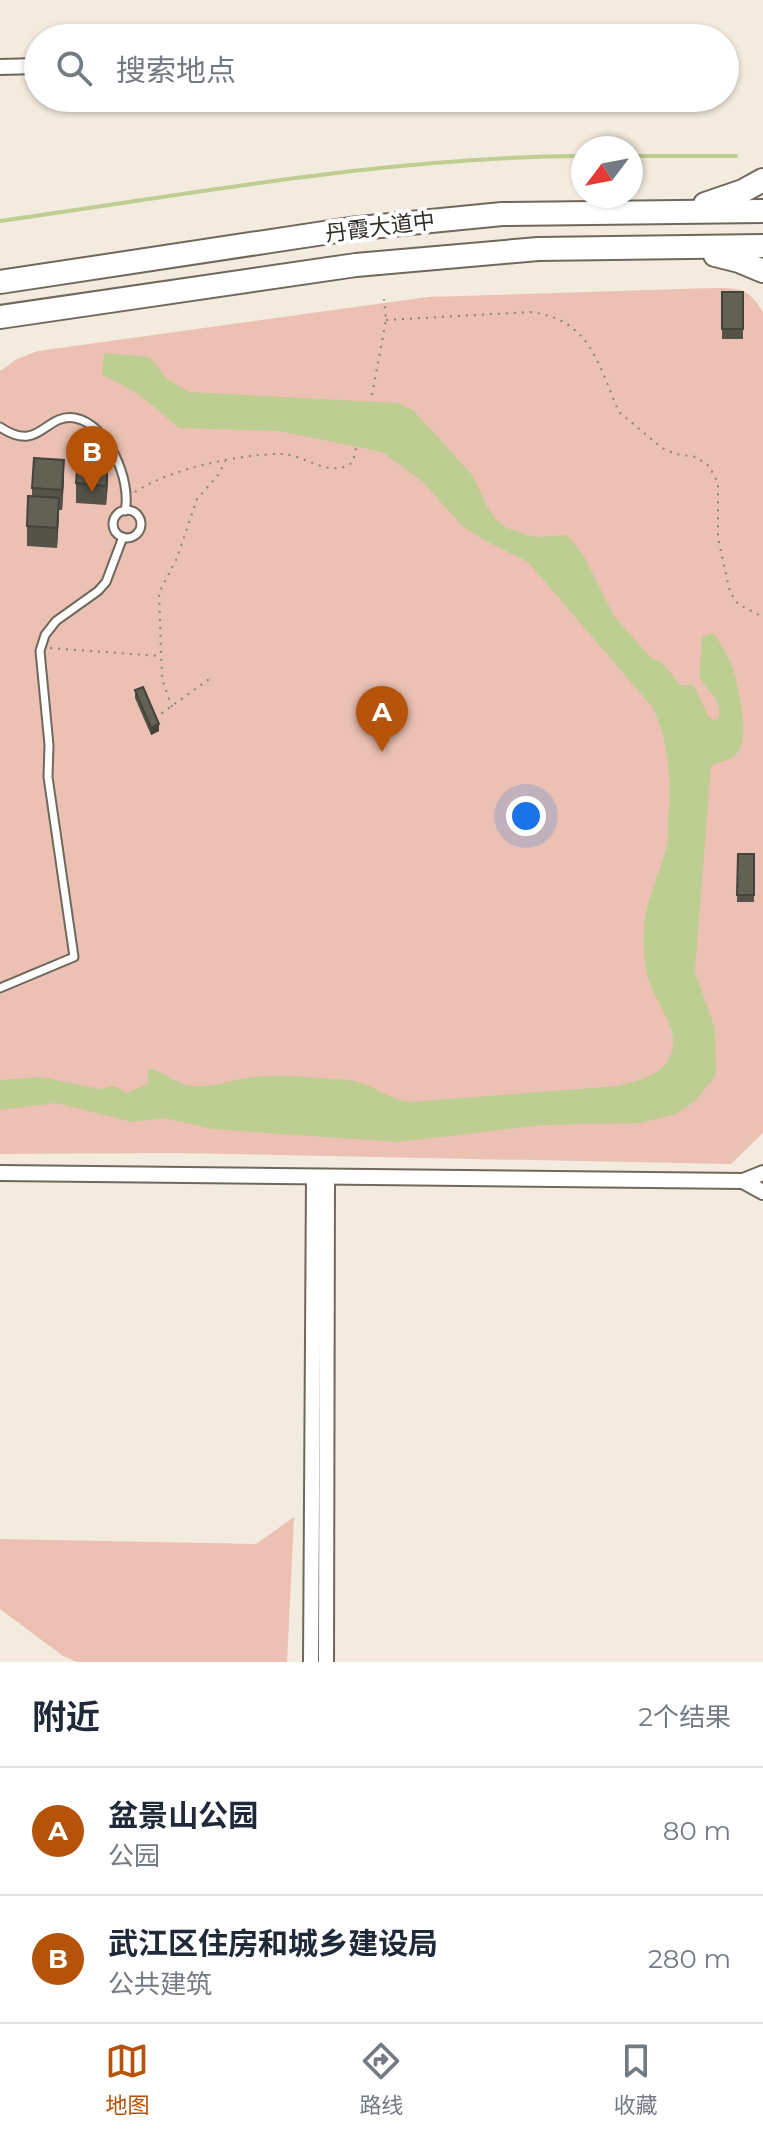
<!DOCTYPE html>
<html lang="zh">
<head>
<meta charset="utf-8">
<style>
  body { margin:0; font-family:Montserrat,"Noto Sans SC",sans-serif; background:#f6f6f7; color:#1f2937 }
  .compass { position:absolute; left:571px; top:136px; width:72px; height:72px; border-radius:50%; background:#fff; box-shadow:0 2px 6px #0004; rotate:238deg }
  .you { position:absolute; left:526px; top:816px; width:28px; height:28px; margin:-20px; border:6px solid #fff; border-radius:50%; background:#1a73e8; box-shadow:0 0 0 12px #1a73e833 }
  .badge { display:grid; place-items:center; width:52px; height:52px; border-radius:50%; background:#b45309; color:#fff; font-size:26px; font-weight:700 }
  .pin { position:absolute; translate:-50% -66px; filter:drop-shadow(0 2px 4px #0008) }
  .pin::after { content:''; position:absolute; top:42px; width:28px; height:24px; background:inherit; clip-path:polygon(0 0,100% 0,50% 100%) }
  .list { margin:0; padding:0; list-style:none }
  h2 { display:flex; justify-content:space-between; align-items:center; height:104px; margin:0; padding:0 32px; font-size:34px }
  h2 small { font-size:26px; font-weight:400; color:#747a83 }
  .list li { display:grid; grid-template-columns:52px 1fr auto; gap:24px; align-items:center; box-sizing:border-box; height:128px; padding:0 32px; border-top:2px solid #e0e1e3 }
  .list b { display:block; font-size:30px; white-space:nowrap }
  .list p { margin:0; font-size:26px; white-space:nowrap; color:#747a83 }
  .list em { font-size:26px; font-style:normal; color:#747a83 }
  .icon { flex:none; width:44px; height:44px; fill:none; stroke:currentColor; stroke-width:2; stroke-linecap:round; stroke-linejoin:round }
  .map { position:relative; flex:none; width:763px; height:1662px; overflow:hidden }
  .search { position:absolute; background:#fff; box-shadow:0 2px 6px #0004; left:24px; right:24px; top:24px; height:88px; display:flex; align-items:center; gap:20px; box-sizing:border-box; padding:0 28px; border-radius:44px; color:#747a83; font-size:30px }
  .sheet { height:360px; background:#fff }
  nav { display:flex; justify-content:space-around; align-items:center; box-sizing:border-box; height:112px; border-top:2px solid #e0e1e3; background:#fff; font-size:22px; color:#747a83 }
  nav a { display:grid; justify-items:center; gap:4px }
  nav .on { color:#b45309 }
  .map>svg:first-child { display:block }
  .green { fill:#ecc1b3 }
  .water { fill:#becd91 }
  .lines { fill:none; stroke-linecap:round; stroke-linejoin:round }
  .stream { stroke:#becd91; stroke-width:4 }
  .lane-casing { stroke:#6f685c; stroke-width:11 }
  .street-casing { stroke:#6f685c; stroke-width:18 }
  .primary-casing { stroke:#6f685c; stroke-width:26 }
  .path { stroke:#8a847b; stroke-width:2; stroke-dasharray:2 6; stroke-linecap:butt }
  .lane { stroke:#fff; stroke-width:7 }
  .street { stroke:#fff; stroke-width:14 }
  .primary { stroke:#fff; stroke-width:22 }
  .wall { fill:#555348 }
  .shaded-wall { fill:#45443b }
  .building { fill:#636154; stroke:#45443b; stroke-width:2 }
  .labels { text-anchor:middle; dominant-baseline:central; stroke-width:8; stroke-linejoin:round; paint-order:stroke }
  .street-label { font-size:22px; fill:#312d28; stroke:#fff }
</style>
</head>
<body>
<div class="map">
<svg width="763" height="1662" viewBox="0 0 763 1662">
  <rect width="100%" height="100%" fill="#f3ebdd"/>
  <g class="green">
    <path d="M714,288C741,288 748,288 763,312V1133L731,1164L174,1153L0,1154V371L17,359L38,351L428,297Z"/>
    <path d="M294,1517L287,1662H77L63,1656L0,1609V1539L256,1544Z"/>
  </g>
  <path class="water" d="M104,353L150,357L166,378L189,392L398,403L413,410L473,476L487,507L496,520L507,528L534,537L567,535L584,556L614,616L652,659L663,663L680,685H694L708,716L713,720L718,719C724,699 707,693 700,678C698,673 703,647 701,637L714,633C719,642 725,651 730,661C738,679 750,735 738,752C731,762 720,760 711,766L695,971L715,1029L716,1075L695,1101L676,1114L641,1123L541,1125L398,1142L213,1129L165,1118L132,1122L56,1103L0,1110V1080L41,1077L99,1089L115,1086L127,1093L148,1084V1069C165,1070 175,1085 193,1086C215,1088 233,1079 254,1077C284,1075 319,1078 348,1080C375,1083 385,1100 412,1102L617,1086C638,1081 670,1074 673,1046C675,1025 657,1003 650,984C644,968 643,946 644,929C645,902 658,878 665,852C668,843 668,832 668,822C671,782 670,745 653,708L528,562L486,541L462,526L423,482L382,452L279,431L179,428C151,404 136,390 102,375Z"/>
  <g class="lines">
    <g class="stream">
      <path d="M631,156H736"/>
      <path d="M0,221C193,194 387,157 583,156"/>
    </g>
    <defs>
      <g id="lane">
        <path d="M0,427C40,454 44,413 75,418C108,424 132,481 125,511"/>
        <circle cx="127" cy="524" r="14"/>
        <path d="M0,988L74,957L48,777L49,745L40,651L45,635L56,621L98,591L106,582L123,537"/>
      </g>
      <g id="street">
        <path d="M0,67L38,66"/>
        <path d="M0,1173L743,1181"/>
        <path d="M763,1173L743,1181L763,1192"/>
        <path d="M311,1662L314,1177"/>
        <path d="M326,1662L327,1177"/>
      </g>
      <g id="primary">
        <path d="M705,204L743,191L763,180"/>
        <path d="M715,255L739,261L763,271"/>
        <path d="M0,282L350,229L502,214L763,211"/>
        <path d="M0,317L356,265L538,249L763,246"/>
      </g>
    </defs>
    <use href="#lane" class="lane-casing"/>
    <use href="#street" class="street-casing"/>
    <use href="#primary" class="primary-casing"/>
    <g class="path">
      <path d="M386,320L530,312C591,319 598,365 619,412L662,448L676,454L696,457L709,466L718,483V538L730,592L738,604L763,617"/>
      <path d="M372,395L386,320L384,299"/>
      <path d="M135,492C169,469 240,454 281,454C305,454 330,480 353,462L356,448"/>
      <path d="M50,648L159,656"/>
      <path d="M172,707L162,679L159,593L177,558L197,499L219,474L225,461"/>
      <path d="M155,718L212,677"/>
    </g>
    <use href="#lane" class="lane"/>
    <use href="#street" class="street"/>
    <use href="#primary" class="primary"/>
  </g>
  <g class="wall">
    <rect x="722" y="292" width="21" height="47"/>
    <path d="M64,480L62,510H59L57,548L27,546V526L32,496V488Z"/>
    <path d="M108,482L106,505L76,503V483Z"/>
    <path d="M135,690L159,731L151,735L135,698Z"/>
    <path d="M738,854H754V902H737Z"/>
  </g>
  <g class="shaded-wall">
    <path d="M64,460V480L62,510V490Z"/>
    <path d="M108,462V482L106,505V486Z"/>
    <path d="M59,498V518L57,548V528Z"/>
    <path d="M159,724V731L151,735V728Z"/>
  </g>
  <g class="building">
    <rect x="722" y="292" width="21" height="37"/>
    <path d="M34,458L64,460L62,490L32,488Z"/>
    <path d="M78,460L108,462L106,486L76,483Z"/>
    <path d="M28,496L59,498L57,528L27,526Z"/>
    <path d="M143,687L159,724L151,728L135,690Z"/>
    <path d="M738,854H754V895H737Z"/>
  </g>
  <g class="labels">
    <g class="street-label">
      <text transform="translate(380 227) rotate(-7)">丹霞大道中</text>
    </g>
  </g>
</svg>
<svg class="compass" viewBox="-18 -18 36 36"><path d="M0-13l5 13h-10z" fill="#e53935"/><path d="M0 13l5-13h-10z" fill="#747a83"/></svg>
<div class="you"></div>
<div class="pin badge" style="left:382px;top:752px">A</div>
<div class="pin badge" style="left:92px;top:492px">B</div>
<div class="search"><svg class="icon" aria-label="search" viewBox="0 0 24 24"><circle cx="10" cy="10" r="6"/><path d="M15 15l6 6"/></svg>搜索地点</div>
</div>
<section class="sheet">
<h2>附近<small>2个结果</small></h2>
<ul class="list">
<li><span class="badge">A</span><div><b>盆景山公园</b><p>公园</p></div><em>80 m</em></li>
<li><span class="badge">B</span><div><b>武江区住房和城乡建设局</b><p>公共建筑</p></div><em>280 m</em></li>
</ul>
</section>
<nav>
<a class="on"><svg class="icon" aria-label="map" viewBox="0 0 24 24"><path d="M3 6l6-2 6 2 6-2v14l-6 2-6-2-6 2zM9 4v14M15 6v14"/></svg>地图</a>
<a><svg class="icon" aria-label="directions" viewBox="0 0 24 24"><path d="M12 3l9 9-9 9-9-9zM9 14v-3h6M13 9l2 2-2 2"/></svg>路线</a>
<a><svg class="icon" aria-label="saved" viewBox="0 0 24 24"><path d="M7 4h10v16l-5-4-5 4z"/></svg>收藏</a>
</nav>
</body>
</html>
